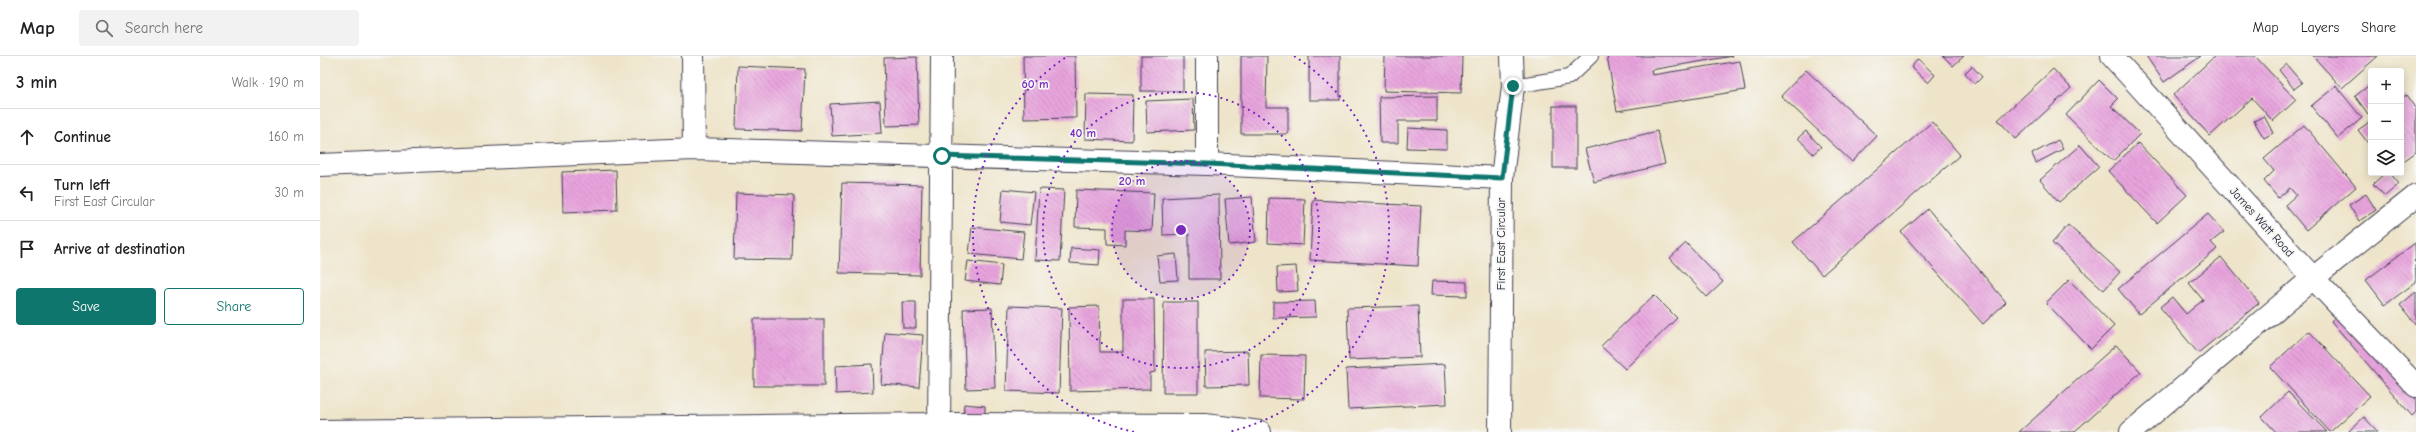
<!DOCTYPE html>
<html lang="en">
<head>
<meta charset="utf-8">
<style>
  body { margin:0; font-family:"Comic Neue",sans-serif; background:#f2f2f2; color:#202124 }
  .controls { position:absolute; right:12px; top:12px; display:grid; overflow:hidden; border-radius:4px; box-shadow:0 2px 10px #0003 }
  .controls button { width:36px; height:36px; display:grid; place-items:center; padding:0; border:0; border-bottom:1px solid #e0e0e0; background:#fff; color:#202124; font:20px sans-serif }
  .stop { position:absolute; width:12px; height:12px; margin:-9px; border:3px solid #0f766e; border-radius:50%; background:#fff }
  .stop.end { background:#0f766e; border-color:#fff; box-shadow:0 1px 4px #0008 }
  .list { margin:0; padding:0; list-style:none }
  h2 { display:flex; justify-content:space-between; align-items:center; height:52px; margin:0; padding:0 16px; font-size:17px }
  h2 small { font-size:13px; font-weight:400; color:#757577 }
  .list li { display:grid; grid-template-columns:26px 1fr auto; gap:12px; align-items:center; box-sizing:border-box; height:56px; padding:0 16px; border-top:1px solid #e0e0e0 }
  .list b { display:block; font-size:15px; white-space:nowrap }
  .list p { margin:0; font-size:13px; white-space:nowrap; color:#757577 }
  .list em { font-size:13px; font-style:normal; color:#757577 }
  .actions { display:flex; gap:8px; padding:12px 16px }
  .actions a { flex:1; padding:9px 0; border:1px solid #0f766e; border-radius:4px; text-align:center; font-size:14px; color:#0f766e }
  .actions .main { background:#0f766e; color:#fff }
  .icon { flex:none; width:22px; height:22px; fill:none; stroke:currentColor; stroke-width:2; stroke-linecap:round; stroke-linejoin:round }
  .map { position:relative; flex:none; width:2096px; height:376px; overflow:hidden }
  header { display:flex; align-items:center; gap:24px; box-sizing:border-box; height:56px; padding:0 20px; background:#fff; border-bottom:1px solid #e0e0e0 }
  header strong { font-size:19px }
  nav { display:flex; gap:22px; margin-inline-start:auto; font-size:14px }
  .search { width:280px; height:36px; background:#f2f2f2; display:flex; align-items:center; gap:10px; box-sizing:border-box; padding:0 14px; border-radius:4px; color:#757577; font-size:15px }
  main { display:flex }
  aside { flex:1; background:#fff }
  .map>svg:first-child { display:block }
  .building { fill:url(#building-back-hatch) }
  .lines { fill:none; stroke-linecap:round; stroke-linejoin:round }
  .service-casing { stroke:#413f50; stroke-width:16 }
  .minor-casing { stroke:#413f50; stroke-width:24 }
  .tertiary-casing { stroke:#413f50; stroke-width:24 }
  .service { stroke:#fff; stroke-width:14 }
  .minor { stroke:#fff; stroke-width:22 }
  .tertiary { stroke:#fff; stroke-width:22 }
  .route { stroke:#0f766e; stroke-width:5 }
  .ring { fill:none; stroke:#7b2cbf; stroke-width:2; stroke-dasharray:2 4 }
  .labels { text-anchor:middle; dominant-baseline:central; stroke-width:3.5; stroke-linejoin:round; paint-order:stroke }
  .street-label { font-size:12px; fill:#22223b; stroke:#f6f6f2 }
  .centre { fill:#7b2cbf; stroke:#f6f6f2; stroke-width:2 }
  .ring-label { font-size:12px; text-anchor:middle; font-weight:bold; fill:#7b2cbf; stroke:#f6f6f2; stroke-width:3.5; stroke-linejoin:round; paint-order:stroke }
</style>
</head>
<body>
<header>
<strong>Map</strong>
<div class="search"><svg class="icon" aria-label="search" viewBox="0 0 24 24"><circle cx="10" cy="10" r="6"/><path d="M15 15l6 6"/></svg>Search here</div>
<nav><a>Map</a><a>Layers</a><a>Share</a></nav>
</header>
<main>
<aside>
<h2>3 min<small>Walk · 190 m</small></h2>
<ul class="list">
<li><svg class="icon" aria-label="ahead" viewBox="0 0 24 24"><path d="M12 20V5M6 11l6-6 6 6"/></svg><div><b>Continue</b></div><em>160 m</em></li>
<li><svg class="icon" aria-label="left" viewBox="0 0 24 24"><path d="M17 20v-9H6M10 6l-5 5 5 5"/></svg><div><b>Turn left</b><p>First East Circular</p></div><em>30 m</em></li>
<li><svg class="icon" aria-label="arrive" viewBox="0 0 24 24"><path d="M6 21V4h12l-3 4 3 4H6"/></svg><div><b>Arrive at destination</b></div></li>
</ul>
<div class="actions"><a class="main">Save</a><a>Share</a></div>
</aside>
<div class="map">
<svg width="2096" height="376" viewBox="0 0 2096 376">
  <defs>
    <pattern id="building-back-hatch" width="6" height="6" patternUnits="userSpaceOnUse"><rect width="6" height="6" fill="#e9a5de"/><path d="M-1 5l2 2M0 0l6 6M5-1l2 2" fill="none" stroke="#bc86b5"/></pattern>
  </defs>
  <rect width="100%" height="100%" fill="#f6f6f2"/>
  <filter id="ink" filterUnits="userSpaceOnUse"><feTurbulence type="fractalNoise" baseFrequency=".025" numOctaves="2"/><feDisplacementMap in="SourceGraphic" scale="8" xChannelSelector="R" yChannelSelector="G"/><feConvolveMatrix kernelMatrix="1 2 1 2 8 2 1 2 1" color-interpolation-filters="sRGB"/></filter>
  <filter id="wash" filterUnits="userSpaceOnUse"><feTurbulence type="fractalNoise" baseFrequency=".012" numOctaves="4" result="noise"/><feDisplacementMap in="SourceGraphic" scale="16" xChannelSelector="R" yChannelSelector="G"/><feGaussianBlur stdDeviation="0.9" result="paint"/><feColorMatrix in="noise" values="0 0 0 0 0 0 0 0 0 0 0 0 0 0 0 0 0 1.4 0 .05"/><feComposite in="paint" operator="in"/></filter>
  <g filter="url(#wash)">
    <rect width="100%" height="100%" fill="#eee4c9"/>
    <g id="blocks">
      <g class="building">
        <path d="M703,0H755L756,62L704,63Z"/>
        <rect x="821" y="0" width="42" height="35"/>
        <path d="M921,0H947L946,51H968V78H921Z"/>
        <rect x="989" y="0" width="31" height="44"/>
        <path d="M1065,0H1142L1141,37L1064,35Z"/>
        <path d="M1287,0H1413L1331,14L1332,19L1420,5L1425,34L1297,55Z"/>
        <path d="M1623,0H1644L1633,10Z"/>
        <path d="M1826,0H1881L1844,26Z"/>
        <path d="M1895,0H1935L1976,44L1953,65L1932,42L1890,80L1853,39Z"/>
        <path d="M1993,0H2058L2022,32Z"/>
        <path d="M597,1L599,69L566,70L564,2Z"/>
        <path d="M1598,3L1615,19L1608,27L1591,11Z"/>
        <path d="M1966,8L1982,27L1974,33L1959,14Z"/>
        <path d="M418,10L485,13L482,75L416,73Z"/>
        <path d="M1652,10L1662,21L1655,28L1645,17Z"/>
        <path d="M1733,13L1751,32L1696,83L1678,64Z"/>
        <path d="M1486,14L1557,80L1532,106L1461,40Z"/>
        <path d="M1779,24L1798,43L1791,50L1820,78L1793,105L1746,59Z"/>
        <path d="M2051,28V55L2048,58L2035,40Z"/>
        <path d="M2016,30L2042,62L2018,82L1991,50Z"/>
        <path d="M766,38L813,39L812,85L765,83Z"/>
        <path d="M2086,39L2096,53V96L2081,107V43Z"/>
        <path d="M1117,40V65H1078V87H1060L1059,41Z"/>
        <path d="M873,43L874,74L827,76L826,45Z"/>
        <path d="M560,45L562,77L512,80L510,48Z"/>
        <rect x="1233" y="50" width="23" height="62"/>
        <path d="M1944,60L1953,77L1944,82L1934,65Z"/>
        <path d="M2051,65V91L2038,74Z"/>
        <path d="M1612,66L1640,99L1502,219L1473,186Z"/>
        <path d="M1984,69L2036,131L1986,174L1965,149L1976,139L1970,132L1958,142L1944,125L1954,115L1944,103Z"/>
        <path d="M1088,72L1127,74V93L1087,92Z"/>
        <path d="M1337,75L1345,108L1274,126L1265,93Z"/>
        <path d="M1486,75L1501,91L1493,98L1478,82Z"/>
        <path d="M1738,84L1743,93L1716,107L1712,98Z"/>
        <path d="M1818,87L1867,139L1837,167L1788,115Z"/>
        <path d="M1760,89L1779,111L1739,146L1720,124Z"/>
        <path d="M296,114L297,154L243,156L242,116Z"/>
        <path d="M2065,117H2070L2079,128L2065,140L2053,128Z"/>
        <path d="M522,127L602,129L600,219L519,217Z"/>
        <path d="M683,133L714,136L710,169L680,166Z"/>
        <path d="M719,133L744,134L740,205L715,204Z"/>
        <path d="M756,134L834,137L832,175L805,174V189L787,188V172L755,171Z"/>
        <path d="M416,137L474,139L472,204L414,203Z"/>
        <path d="M2046,138L2056,154L2039,165L2029,149Z"/>
        <path d="M899,139L900,223H869V178L843,179L842,142Z"/>
        <path d="M932,141L936,186L909,189L905,143Z"/>
        <path d="M949,142L985,143L983,189L948,187Z"/>
        <path d="M993,144L1101,150L1098,210L990,204Z"/>
        <path d="M1608,153L1686,246L1663,268L1581,176Z"/>
        <path d="M1888,158L1904,176L1891,186L1897,193L1819,258L1798,233Z"/>
        <path d="M1748,169L1800,216L1784,234L1732,187Z"/>
        <path d="M652,171L704,176L701,203L649,198Z"/>
        <path d="M1366,187L1403,226L1387,241L1350,202Z"/>
        <path d="M2095,187L2096,226L2065,249L2046,224Z"/>
        <path d="M751,192L780,194L779,209L750,207Z"/>
        <path d="M856,198L858,224L840,225L837,200Z"/>
        <path d="M1901,201L1939,247L1878,297L1840,251L1852,241L1866,258L1883,244L1869,227Z"/>
        <path d="M648,205L682,209L680,229L645,225Z"/>
        <path d="M976,210L978,235L958,236L957,211Z"/>
        <path d="M1749,224L1794,270L1771,293L1726,247Z"/>
        <path d="M1112,225L1147,226V240L1111,239Z"/>
        <path d="M2096,236V269L2080,249Z"/>
        <path d="M1334,239L1357,262L1305,313L1281,290Z"/>
        <path d="M803,243H834L835,316L830,317V333L750,335L749,251L779,250L780,296H803Z"/>
        <path d="M995,245L996,261L953,262V246Z"/>
        <path d="M582,246H596V272H583Z"/>
        <path d="M844,246H878V337H843Z"/>
        <path d="M689,250L742,252L739,337L686,335Z"/>
        <path d="M1098,250L1100,301L1029,304L1027,252Z"/>
        <path d="M672,252L675,332L646,333L643,253Z"/>
        <path d="M2021,256L2096,343V356L2092,360L2011,265Z"/>
        <rect x="434" y="263" width="70" height="67"/>
        <path d="M1989,275L2050,340L2010,376L1950,311Z"/>
        <path d="M565,276L603,279L599,331L561,328Z"/>
        <path d="M1796,289L1821,316L1754,376H1699Z"/>
        <path d="M928,295L929,329L886,330L885,296Z"/>
        <path d="M941,299L985,300L984,343L940,342Z"/>
        <path d="M552,308L553,336L516,338L515,310Z"/>
        <path d="M1125,308L1127,348L1028,353L1026,313Z"/>
        <path d="M1968,336L2007,376H1956L1942,361Z"/>
        <path d="M644,348L665,350V363L643,362Z"/>
        <path d="M2044,361L2058,376H2028Z"/>
      </g>
    </g>
  </g>
  <g filter="url(#ink)">
    <use href="#blocks" fill-opacity="0" stroke="#413f50" stroke-width="1"/>
    <g class="lines">
      <defs>
        <path id="service" d="M1193,30L1249,21L1271,0"/>
        <g id="minor">
          <path d="M373,0L374,93"/>
          <path d="M887,0V108"/>
          <path d="M1792,0L1993,222L2096,330"/>
          <path d="M0,109L374,93L887,108L1182,122"/>
          <path d="M0,375L618,368L885,369L940,376"/>
          <path d="M619,376L622,0"/>
          <path d="M1811,376L1993,222L2096,140"/>
        </g>
        <path id="tertiary" d="M1180,376L1182,122L1193,30L1192,0"/>
      </defs>
      <use href="#service" class="service-casing"/>
      <use href="#minor" class="minor-casing"/>
      <use href="#tertiary" class="tertiary-casing"/>
      <use href="#service" class="service"/>
      <use href="#minor" class="minor"/>
      <use href="#tertiary" class="tertiary"/>
    </g>
  </g>
  <g class="lines" filter="url(#ink)">
    <path class="route" d="M622,100L888,108L1182,122L1193,30"/>
  </g>
  <circle cx="861" cy="174" r="69" fill="#7b2cbf" fill-opacity=".12"/>
  <g class="ring">
    <circle cx="861" cy="174" r="69"/>
    <circle cx="861" cy="174" r="138"/>
    <path d="M814 376A207 207 0 0 1 748 0M974 0A207 207 0 0 1 908 376"/>
  </g>
  <g class="labels">
    <g class="street-label">
      <text transform="translate(1942 166) rotate(48)">James Watt Road</text>
      <text transform="translate(1181 188) rotate(-90)">First East Circular</text>
    </g>
  </g>
  <circle cx="861" cy="174" r="6" class="centre"/>
  <g class="ring-label">
    <text x="715" y="32">60 m</text>
    <text x="763" y="81">40 m</text>
    <text x="812" y="129">20 m</text>
  </g>
</svg>
<div class="controls">
<button>+</button>
<button>−</button>
<button><svg class="icon" aria-label="layers" viewBox="0 0 24 24"><path d="M12 4l9 5-9 5-9-5zM3 14l9 5 9-5"/></svg></button>
</div>
<div class="stop" style="left:622px;top:100px"></div>
<div class="stop end" style="left:1193px;top:30px"></div>
</div>
</main>
</body>
</html>
